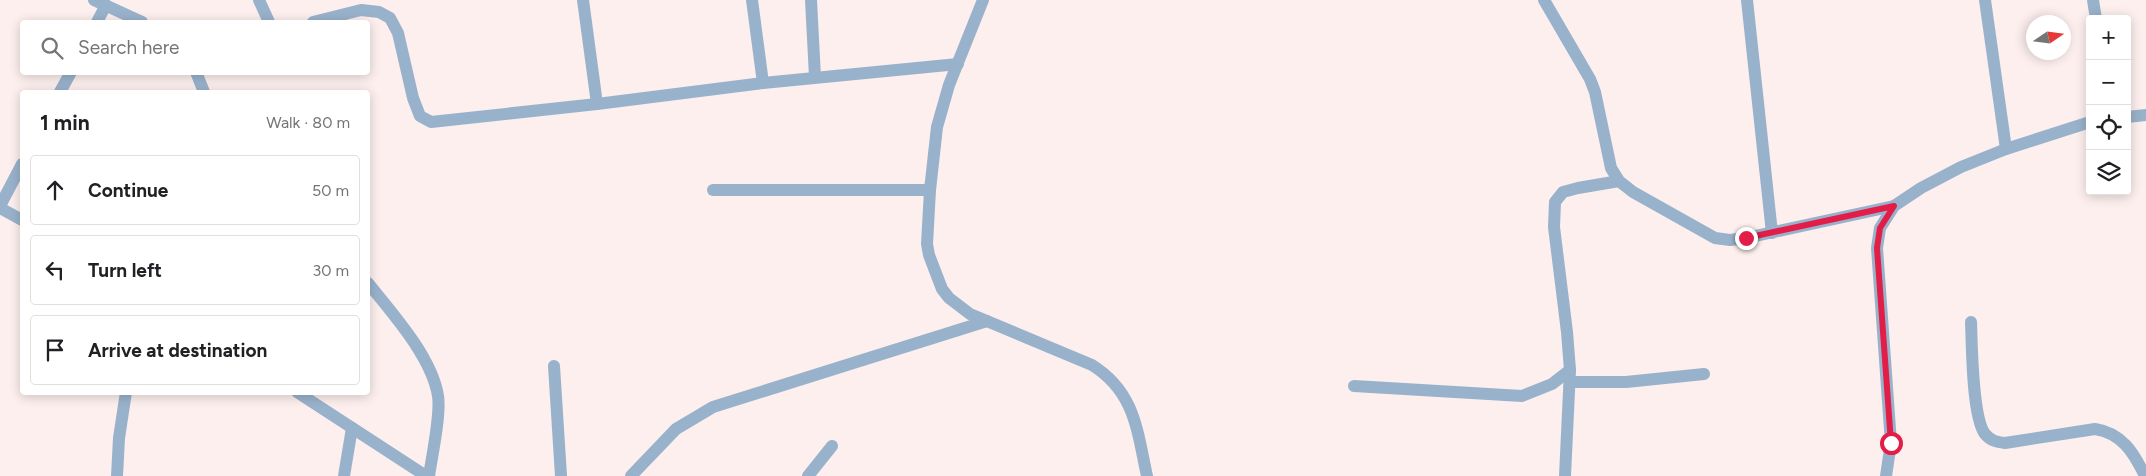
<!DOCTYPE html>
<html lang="en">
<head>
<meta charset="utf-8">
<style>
  body { margin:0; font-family:Figtree,sans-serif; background:#f6f6f6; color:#202124 }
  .controls { position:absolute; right:15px; top:15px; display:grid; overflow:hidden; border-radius:5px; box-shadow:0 2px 12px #0003 }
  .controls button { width:45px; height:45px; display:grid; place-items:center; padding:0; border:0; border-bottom:1px solid #e0e0e0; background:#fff; color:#202124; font:25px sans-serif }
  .compass { position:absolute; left:2026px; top:15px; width:45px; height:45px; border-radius:50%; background:#fff; box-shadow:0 2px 12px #0003; rotate:77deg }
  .stop { position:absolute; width:15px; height:15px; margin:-11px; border:4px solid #e11d48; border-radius:50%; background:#fff }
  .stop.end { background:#e11d48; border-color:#fff; box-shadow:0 1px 5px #0008 }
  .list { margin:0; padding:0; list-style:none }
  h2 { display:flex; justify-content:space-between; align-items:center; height:65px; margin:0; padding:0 20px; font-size:21px }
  h2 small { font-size:16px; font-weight:400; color:#757577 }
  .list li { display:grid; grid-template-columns:32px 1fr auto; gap:15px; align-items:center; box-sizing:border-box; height:70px; margin:0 10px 10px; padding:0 10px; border:1px solid #e0e0e0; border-radius:5px }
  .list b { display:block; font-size:19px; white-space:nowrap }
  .list em { font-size:16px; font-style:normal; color:#757577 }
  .icon { flex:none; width:28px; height:28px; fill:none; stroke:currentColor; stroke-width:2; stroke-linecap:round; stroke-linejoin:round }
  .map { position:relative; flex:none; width:2146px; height:476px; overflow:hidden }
  .search { position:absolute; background:#fff; box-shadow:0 2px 12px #0003; left:20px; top:20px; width:350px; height:55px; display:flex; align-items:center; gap:12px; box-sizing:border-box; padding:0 18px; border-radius:5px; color:#757577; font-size:19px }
  .panel { position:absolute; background:#fff; box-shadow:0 2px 12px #0003; left:20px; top:90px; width:350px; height:305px; border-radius:5px }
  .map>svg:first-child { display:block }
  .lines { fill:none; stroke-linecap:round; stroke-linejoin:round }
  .minor { stroke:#99b2cb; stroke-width:12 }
  .tertiary { stroke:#99b2cb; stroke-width:12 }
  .route { stroke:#e11d48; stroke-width:6 }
</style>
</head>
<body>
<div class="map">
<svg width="2146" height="476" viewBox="0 0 2146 476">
  <rect width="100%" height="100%" fill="#fcefee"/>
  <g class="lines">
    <g class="minor">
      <path d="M94,0L142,22"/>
      <path d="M259,0L269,22"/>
      <path d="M583,0L597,104"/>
      <path d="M752,0L763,83"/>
      <path d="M811,0L815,77"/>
      <path d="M983,0L949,85L937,127L930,190L927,244L929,255L942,289L949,298L970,314L1092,365C1135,392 1137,430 1147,476"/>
      <path d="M1544,0L1590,79L1595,92L1611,168L1619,181L1633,192L1715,238L1730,240L1746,238L1894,206"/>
      <path d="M1747,0L1772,233"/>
      <path d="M1985,0L2006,149"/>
      <path d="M2093,0L2096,19"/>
      <path d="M97,22L106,5"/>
      <path d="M313,22L361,10L379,12L390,18L398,33L413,98L420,116L431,122L597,104L763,83L958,64"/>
      <path d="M196,72L204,92"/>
      <path d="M60,92L71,72"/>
      <path d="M2127,117L2146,115"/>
      <path d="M713,190H930"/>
      <path d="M0,206L22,164"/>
      <path d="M368,283C392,313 432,357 438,396C441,414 432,456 429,476"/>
      <path d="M1971,322C1972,345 1972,417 1985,434C1991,441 1997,442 2005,443L2095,429C2122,433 2134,453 2145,476"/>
      <path d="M554,366L561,476"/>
      <path d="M1570,382H1626L1704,374"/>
      <path d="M1354,386L1522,396L1552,384L1570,370"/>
      <path d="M117,476L119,438L126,392"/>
      <path d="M344,476L352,428"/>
      <path d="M631,476L676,429L713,407L987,321"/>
      <path d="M808,476L832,446"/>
      <path d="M1565,476L1570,370L1567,332L1554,227L1555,202L1563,192L1578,188L1619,181"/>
      <path d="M1886,476L1891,443L1877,248L1880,228L1894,206L1921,188L1961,167L2006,149L2090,122"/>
    </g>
    <g class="tertiary">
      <path d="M0,208L22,220"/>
      <path d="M297,392L426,476"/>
    </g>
  </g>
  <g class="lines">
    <path class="route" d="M1746,238L1894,206L1880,228L1877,248L1891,443"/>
  </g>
</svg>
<div class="controls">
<button>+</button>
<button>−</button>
<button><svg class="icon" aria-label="locate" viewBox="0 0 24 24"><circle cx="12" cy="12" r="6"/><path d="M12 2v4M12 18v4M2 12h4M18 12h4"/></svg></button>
<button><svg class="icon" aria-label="layers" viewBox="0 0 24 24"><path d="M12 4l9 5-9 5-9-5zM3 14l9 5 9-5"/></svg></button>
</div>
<svg class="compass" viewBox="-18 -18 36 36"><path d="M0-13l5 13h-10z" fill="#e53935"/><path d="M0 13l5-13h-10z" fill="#757577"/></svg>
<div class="stop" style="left:1891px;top:443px"></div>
<div class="stop end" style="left:1746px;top:238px"></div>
<div class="search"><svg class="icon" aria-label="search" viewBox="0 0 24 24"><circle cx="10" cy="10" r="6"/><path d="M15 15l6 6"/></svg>Search here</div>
<section class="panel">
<h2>1 min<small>Walk · 80 m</small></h2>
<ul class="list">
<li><svg class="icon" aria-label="ahead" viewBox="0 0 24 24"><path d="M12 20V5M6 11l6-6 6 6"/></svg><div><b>Continue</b></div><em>50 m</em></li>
<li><svg class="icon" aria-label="left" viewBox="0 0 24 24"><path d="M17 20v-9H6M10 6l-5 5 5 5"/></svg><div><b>Turn left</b></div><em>30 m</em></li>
<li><svg class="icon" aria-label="arrive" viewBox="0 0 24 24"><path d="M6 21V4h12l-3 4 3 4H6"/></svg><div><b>Arrive at destination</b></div></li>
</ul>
</section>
</div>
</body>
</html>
